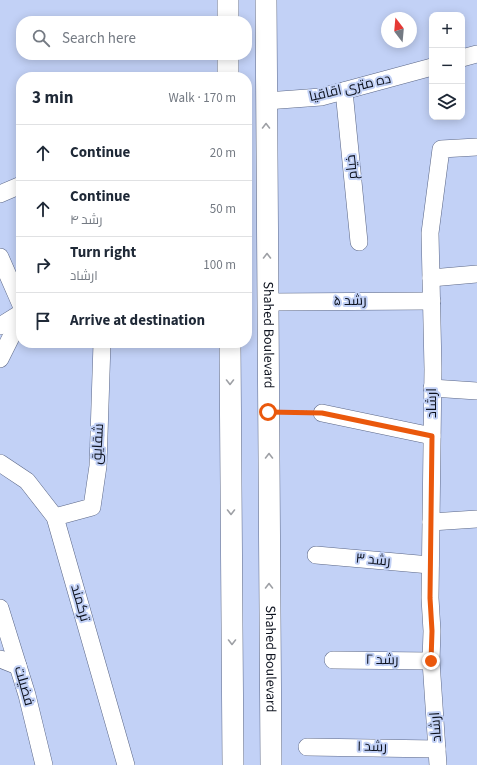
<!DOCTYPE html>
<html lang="en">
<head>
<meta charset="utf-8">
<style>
  body { margin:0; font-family:"Source Sans 3",Cairo,sans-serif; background:#f6f6f7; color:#1f2937 }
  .controls { position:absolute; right:12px; top:12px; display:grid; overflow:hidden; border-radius:8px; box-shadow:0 2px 10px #0003 }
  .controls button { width:36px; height:36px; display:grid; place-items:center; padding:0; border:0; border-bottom:1px solid #e0e1e3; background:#fff; color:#1f2937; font:20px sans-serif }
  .compass { position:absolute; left:381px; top:12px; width:36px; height:36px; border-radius:50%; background:#fff; box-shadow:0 2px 10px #0003; rotate:344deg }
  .stop { position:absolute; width:12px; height:12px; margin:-9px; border:3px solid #ea580c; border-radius:50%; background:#fff }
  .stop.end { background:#ea580c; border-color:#fff; box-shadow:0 1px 4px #0008 }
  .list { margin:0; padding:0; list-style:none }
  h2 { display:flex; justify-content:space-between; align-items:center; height:52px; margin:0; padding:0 16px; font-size:17px }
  h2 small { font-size:13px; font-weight:400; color:#747a83 }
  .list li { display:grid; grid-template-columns:26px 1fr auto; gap:12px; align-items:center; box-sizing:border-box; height:56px; padding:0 16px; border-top:1px solid #e0e1e3 }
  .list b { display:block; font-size:15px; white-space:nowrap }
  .list p { margin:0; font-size:13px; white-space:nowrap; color:#747a83 }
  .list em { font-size:13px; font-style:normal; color:#747a83 }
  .icon { flex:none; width:22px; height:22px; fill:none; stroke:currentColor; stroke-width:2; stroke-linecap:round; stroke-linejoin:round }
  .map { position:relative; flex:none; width:477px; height:765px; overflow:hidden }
  .search { position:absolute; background:#fff; box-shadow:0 2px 10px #0003; left:16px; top:16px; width:236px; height:44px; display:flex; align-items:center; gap:10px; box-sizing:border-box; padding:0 14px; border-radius:16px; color:#747a83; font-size:15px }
  .panel { position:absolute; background:#fff; box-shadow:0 2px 10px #0003; left:16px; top:72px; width:236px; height:276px; border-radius:16px }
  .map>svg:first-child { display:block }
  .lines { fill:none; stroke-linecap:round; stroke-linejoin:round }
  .minor-casing { stroke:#5b6787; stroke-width:18 }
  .major-casing { stroke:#5b6787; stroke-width:22 }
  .path { stroke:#646e85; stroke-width:2.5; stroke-dasharray:3 2; stroke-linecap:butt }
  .minor { stroke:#fff; stroke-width:17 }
  .major { stroke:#fff; stroke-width:21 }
  .oneway { stroke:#9ea0a5 }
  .route { stroke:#ea580c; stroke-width:5 }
  .labels { text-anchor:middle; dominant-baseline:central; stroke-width:4; stroke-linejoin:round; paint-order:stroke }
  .street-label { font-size:14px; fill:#0d121e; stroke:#c2d1f6 }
</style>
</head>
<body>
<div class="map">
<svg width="477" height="765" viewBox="0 0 477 765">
  <rect width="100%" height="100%" fill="#c2d1f6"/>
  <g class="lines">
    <defs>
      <g id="minor">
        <path d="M462,58L477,54"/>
        <path d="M344,91L359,242"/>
        <path d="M266,101L321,97L432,67"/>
        <path d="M0,194L21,185"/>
        <path d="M0,257L21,305"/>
        <path d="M431,278L477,274"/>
        <path d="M268,302L432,301"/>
        <path d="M0,326L21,313"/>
        <path d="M0,359L21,317"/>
        <path d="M432,388L477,391"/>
        <path d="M322,413L432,436"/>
        <path d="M0,463L27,481L55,517L126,765"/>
        <path d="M55,517L92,507L98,466L102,343"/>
        <path d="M431,522L477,519"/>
        <path d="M316,555L430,565"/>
        <path d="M0,608L27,695L44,765"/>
        <path d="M0,659L18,666"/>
        <path d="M333,660L431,661"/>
        <path d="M307,747L437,749"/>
        <path d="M438,765L431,661L432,631L430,598L433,369L430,233L441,149L477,147"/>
      </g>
      <g id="major">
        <path d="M228,0V21"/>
        <path id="s1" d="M266,0L271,765"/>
        <path d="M228,55V77"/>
        <path d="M230,343L233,765"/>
      </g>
    </defs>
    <use href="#minor" class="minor-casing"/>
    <use href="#major" class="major-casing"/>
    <path class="path" d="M286,412H307"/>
    <use href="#minor" class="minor"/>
    <use href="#major" class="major"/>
  </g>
  <defs><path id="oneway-chevron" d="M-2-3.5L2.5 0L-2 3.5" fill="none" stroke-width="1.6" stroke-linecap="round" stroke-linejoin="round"/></defs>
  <g class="oneway">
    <use href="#oneway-chevron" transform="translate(266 126) rotate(-90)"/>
    <use href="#oneway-chevron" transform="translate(267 256) rotate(-90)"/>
    <use href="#oneway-chevron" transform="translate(230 382) rotate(90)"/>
    <use href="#oneway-chevron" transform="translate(269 456) rotate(-90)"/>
    <use href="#oneway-chevron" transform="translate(231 512) rotate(90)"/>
    <use href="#oneway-chevron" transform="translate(269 586) rotate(-90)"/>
    <use href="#oneway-chevron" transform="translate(232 642) rotate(90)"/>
  </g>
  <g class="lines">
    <path class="route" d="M268,412L322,413L432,436L430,598L432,631L431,661"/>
  </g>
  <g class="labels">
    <g class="street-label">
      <text transform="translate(350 88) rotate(-13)">ده متری اقاقیا</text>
      <text transform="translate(352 167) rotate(-96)">خیام</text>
      <text transform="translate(350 301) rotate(-1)">رشد ۵</text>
      <text stroke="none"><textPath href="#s1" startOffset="335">Shahed Boulevard</textPath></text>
      <text transform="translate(432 403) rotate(-90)">ارشاد</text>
      <text transform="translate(98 444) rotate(-87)">شقایق</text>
      <text transform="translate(373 560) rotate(5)">رشد ۳</text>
      <text transform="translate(80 603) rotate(74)">ترکمند</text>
      <text stroke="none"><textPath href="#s1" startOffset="659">Shahed Boulevard</textPath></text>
      <text transform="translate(382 660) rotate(1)">رشد ۲</text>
      <text transform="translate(24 686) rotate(74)">فضیلت</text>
      <text transform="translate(436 727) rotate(-94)">ارشاد</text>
      <text transform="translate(372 747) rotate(1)">رشد ۱</text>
    </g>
  </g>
</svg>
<div class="controls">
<button>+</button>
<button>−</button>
<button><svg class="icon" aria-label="layers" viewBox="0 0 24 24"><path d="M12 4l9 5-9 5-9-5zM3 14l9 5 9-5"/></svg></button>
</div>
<svg class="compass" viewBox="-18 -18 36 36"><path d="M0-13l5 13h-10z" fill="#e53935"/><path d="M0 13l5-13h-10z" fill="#747a83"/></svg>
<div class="stop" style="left:268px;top:412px"></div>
<div class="stop end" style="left:431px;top:661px"></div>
<div class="search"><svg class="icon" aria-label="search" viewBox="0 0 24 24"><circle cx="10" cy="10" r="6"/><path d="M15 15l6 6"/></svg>Search here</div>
<section class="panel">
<h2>3 min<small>Walk · 170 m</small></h2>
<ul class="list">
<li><svg class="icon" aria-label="ahead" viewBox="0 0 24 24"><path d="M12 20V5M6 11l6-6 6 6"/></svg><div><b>Continue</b></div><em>20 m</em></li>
<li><svg class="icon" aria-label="ahead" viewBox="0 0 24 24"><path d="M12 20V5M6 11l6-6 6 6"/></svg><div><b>Continue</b><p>رشد ۴</p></div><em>50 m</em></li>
<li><svg class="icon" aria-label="right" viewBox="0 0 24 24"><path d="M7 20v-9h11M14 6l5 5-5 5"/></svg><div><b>Turn right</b><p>ارشاد</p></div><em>100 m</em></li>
<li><svg class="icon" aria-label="arrive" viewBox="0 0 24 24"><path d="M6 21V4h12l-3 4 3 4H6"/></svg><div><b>Arrive at destination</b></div></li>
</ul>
</section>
</div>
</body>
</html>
